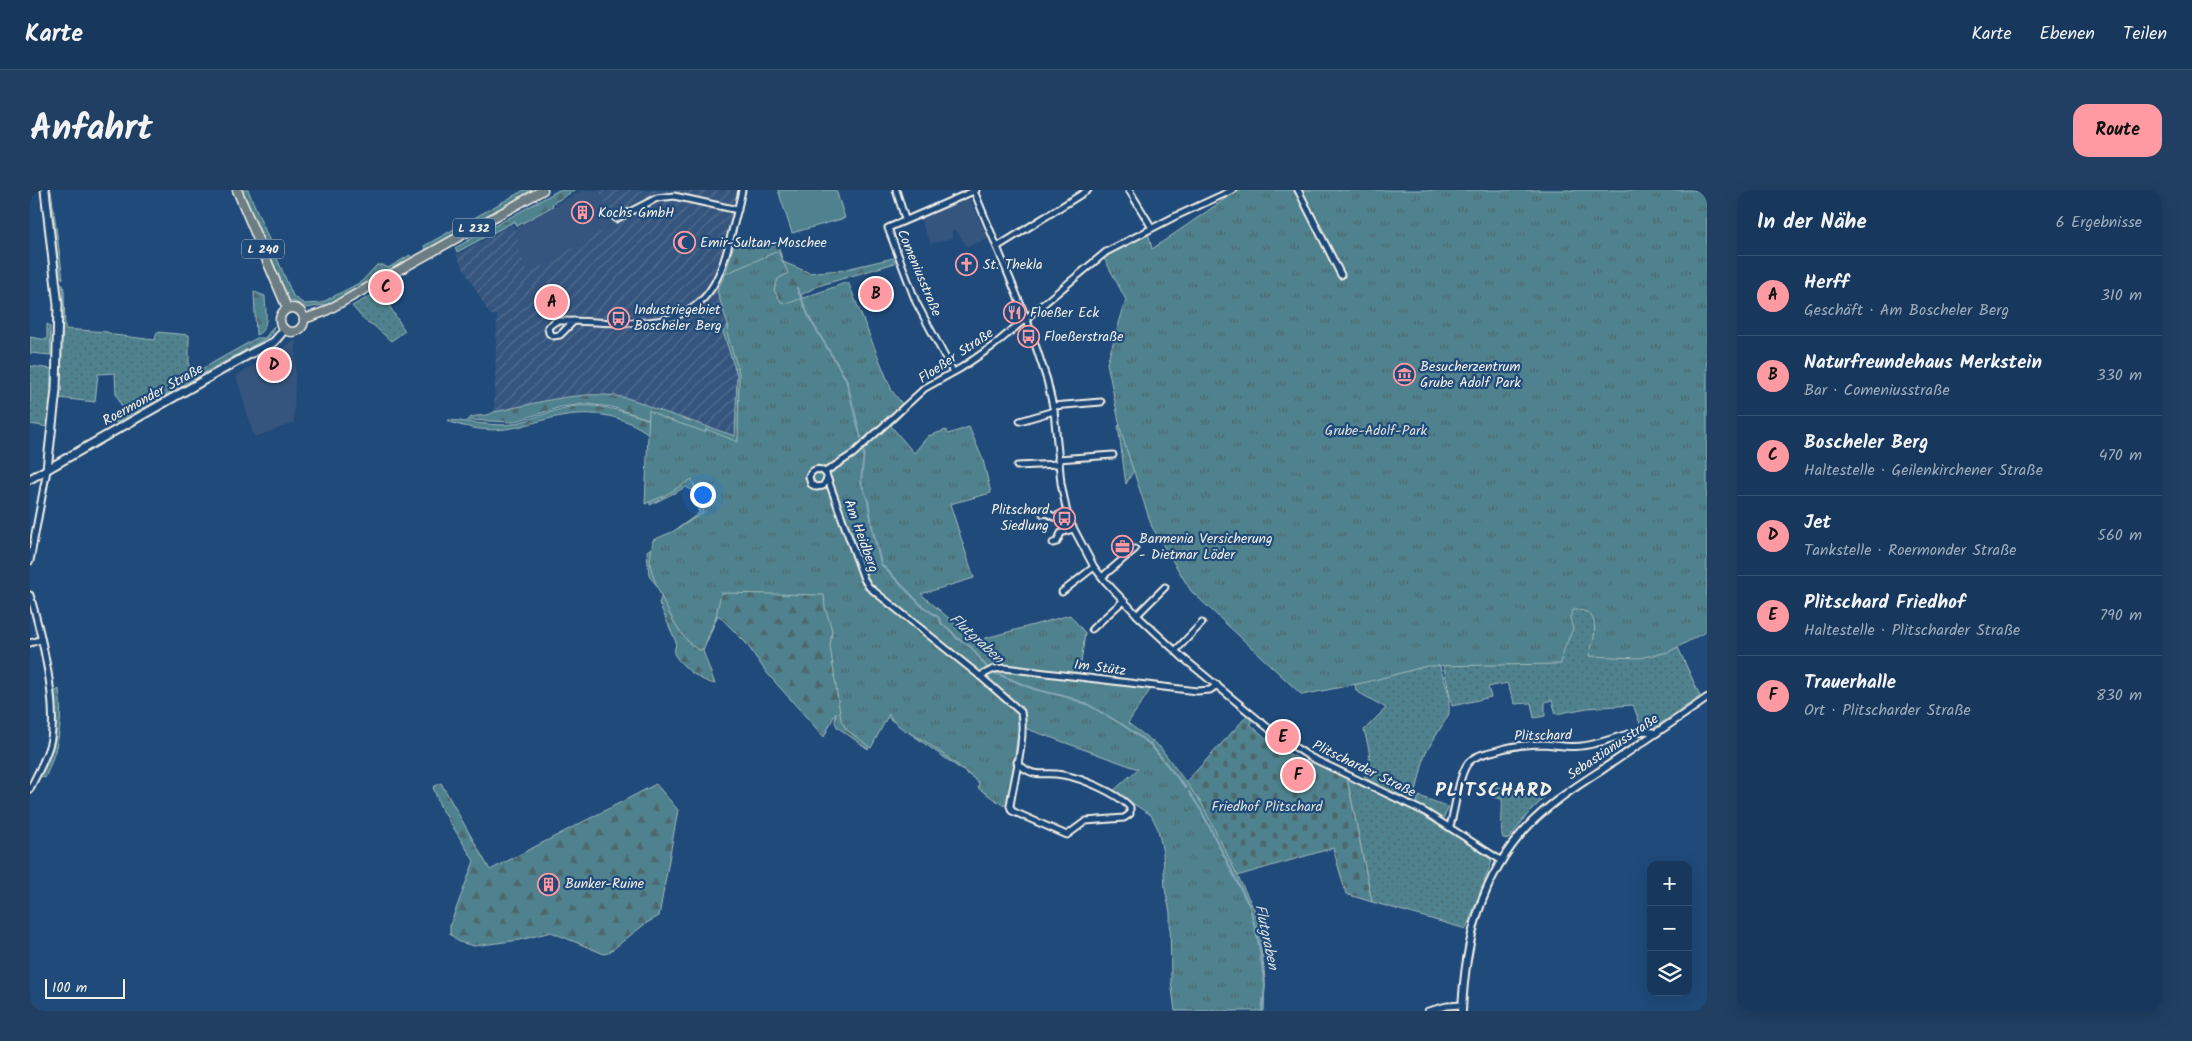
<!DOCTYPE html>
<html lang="de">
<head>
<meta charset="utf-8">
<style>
  body { margin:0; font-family:Kalam,sans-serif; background:#203f62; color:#f1f3f6 }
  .controls { position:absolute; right:15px; bottom:15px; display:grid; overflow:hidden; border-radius:10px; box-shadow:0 5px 20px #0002 }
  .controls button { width:45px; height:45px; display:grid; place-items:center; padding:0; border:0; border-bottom:1px solid #365272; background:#17385c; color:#f1f3f6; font:25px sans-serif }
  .scale { position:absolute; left:15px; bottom:12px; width:80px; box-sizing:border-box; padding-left:5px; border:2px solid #f4f1e8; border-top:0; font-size:14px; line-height:18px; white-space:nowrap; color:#f4f1e8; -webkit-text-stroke:4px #1f4a7a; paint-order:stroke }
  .you { position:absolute; left:672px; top:304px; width:18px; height:18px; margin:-12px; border:4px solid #fff; border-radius:50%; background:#1a73e8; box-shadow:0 0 0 8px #1a73e833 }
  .badge { display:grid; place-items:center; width:32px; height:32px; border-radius:50%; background:#ff9aa2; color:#111; font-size:16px; font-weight:700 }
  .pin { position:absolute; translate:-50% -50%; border:2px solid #fff; box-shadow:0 1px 5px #0006 }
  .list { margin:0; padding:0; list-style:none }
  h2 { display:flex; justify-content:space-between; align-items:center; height:65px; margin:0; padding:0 20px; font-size:21px }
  h2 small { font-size:16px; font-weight:400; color:#9eacbb }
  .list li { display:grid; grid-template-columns:32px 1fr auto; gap:15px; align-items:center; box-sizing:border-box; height:80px; padding:0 20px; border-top:1px solid #365272 }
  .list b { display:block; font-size:19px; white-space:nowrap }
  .list p { margin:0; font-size:16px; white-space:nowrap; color:#9eacbb }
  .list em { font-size:16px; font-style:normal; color:#9eacbb }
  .icon { flex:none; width:28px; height:28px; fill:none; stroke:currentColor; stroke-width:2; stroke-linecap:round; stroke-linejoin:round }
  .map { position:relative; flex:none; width:1677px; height:821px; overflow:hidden; border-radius:15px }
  header { display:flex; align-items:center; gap:30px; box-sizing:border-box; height:70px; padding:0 25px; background:#17385c; border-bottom:1px solid #365272 }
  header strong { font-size:24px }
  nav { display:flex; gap:28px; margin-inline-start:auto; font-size:18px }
  .intro { display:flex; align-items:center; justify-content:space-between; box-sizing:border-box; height:120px; padding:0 30px }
  h1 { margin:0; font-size:35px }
  .button { padding:12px 22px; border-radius:15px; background:#ff9aa2; color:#111; font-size:18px; font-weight:700 }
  main { display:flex; gap:30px; padding:0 30px }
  aside { flex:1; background:#17385c; border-radius:15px; box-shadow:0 5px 20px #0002 }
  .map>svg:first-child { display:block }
  .built { fill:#35557e }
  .industrial { fill:url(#industrial-furrows) }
  .grass { fill:url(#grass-dots); stroke:#a2babb }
  .forest { fill:url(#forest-firs); stroke:#a2babb }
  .cemetery { fill:url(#cemetery-stones); stroke:#a2babb }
  .park { fill:url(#park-tufts); stroke:#a2babb }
  .garden { fill:#4f828e; stroke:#a2babb }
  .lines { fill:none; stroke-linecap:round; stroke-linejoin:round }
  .stream { stroke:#87a7b8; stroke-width:2 }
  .minor-casing { stroke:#f4f1e8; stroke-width:9 }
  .tertiary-casing { stroke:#f4f1e8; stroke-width:10 }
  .secondary-casing { stroke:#f4f1e8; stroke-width:11 }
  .primary-casing { stroke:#f4f1e8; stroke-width:11 }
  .minor { stroke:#1f4a7a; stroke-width:5 }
  .tertiary { stroke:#1f4a7a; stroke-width:6 }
  .secondary { stroke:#1f4a7a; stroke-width:7 }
  .primary { stroke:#6d7d84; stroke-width:8 }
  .labels { text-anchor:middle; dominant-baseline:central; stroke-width:4.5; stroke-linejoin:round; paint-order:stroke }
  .shield { fill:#1f4a7a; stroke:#b4bfc7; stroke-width:1 }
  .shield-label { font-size:12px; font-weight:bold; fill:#f4f1e8 }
  .poi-label { font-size:14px; fill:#f4f1e8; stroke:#1f4a7a; text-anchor:start }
  .street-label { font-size:14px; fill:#f4f1e8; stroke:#1f4a7a }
  .park-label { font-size:14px; fill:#dbe0da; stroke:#1f4a7a }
  .water-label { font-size:15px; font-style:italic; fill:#d9dfdc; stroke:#1f4a7a }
  .district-label { font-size:19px; font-weight:bold; letter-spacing:1px; fill:#f4f1e8; stroke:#1f4a7a }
</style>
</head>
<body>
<header>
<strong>Karte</strong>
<nav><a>Karte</a><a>Ebenen</a><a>Teilen</a></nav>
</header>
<div class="intro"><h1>Anfahrt</h1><a class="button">Route</a></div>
<main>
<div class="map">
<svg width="1677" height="821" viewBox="0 0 1677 821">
  <defs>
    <pattern id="industrial-furrows" width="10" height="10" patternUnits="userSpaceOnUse" patternTransform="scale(1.25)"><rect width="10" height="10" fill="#35557e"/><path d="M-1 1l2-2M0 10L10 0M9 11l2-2" fill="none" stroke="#536e90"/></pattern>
    <pattern id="grass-dots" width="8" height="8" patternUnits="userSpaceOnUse" patternTransform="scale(1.25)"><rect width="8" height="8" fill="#4f828e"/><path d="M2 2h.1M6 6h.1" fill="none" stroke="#4c686e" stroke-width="1.8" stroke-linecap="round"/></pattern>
    <pattern id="forest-firs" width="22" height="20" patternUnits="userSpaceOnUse" patternTransform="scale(1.25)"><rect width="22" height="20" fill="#4f828e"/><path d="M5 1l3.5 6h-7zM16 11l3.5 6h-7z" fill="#4c686e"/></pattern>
    <pattern id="cemetery-stones" width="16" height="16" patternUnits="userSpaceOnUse" patternTransform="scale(1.25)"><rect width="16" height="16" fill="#4f828e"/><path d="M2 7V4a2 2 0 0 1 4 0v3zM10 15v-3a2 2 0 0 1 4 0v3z" fill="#4c686e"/></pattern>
    <pattern id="park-tufts" width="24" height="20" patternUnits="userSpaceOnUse" patternTransform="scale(1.25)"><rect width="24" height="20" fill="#4f828e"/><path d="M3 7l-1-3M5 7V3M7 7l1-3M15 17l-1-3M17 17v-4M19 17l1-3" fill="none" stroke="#4c686e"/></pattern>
  </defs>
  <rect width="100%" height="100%" fill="#1f4a7a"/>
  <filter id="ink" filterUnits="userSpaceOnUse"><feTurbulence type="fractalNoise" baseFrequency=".02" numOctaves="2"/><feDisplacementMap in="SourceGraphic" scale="10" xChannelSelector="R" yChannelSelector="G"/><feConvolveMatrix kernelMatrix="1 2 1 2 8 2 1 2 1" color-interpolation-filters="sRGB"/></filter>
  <g filter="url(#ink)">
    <g class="built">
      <path d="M552,0H568L586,33L497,84L484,39Z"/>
      <path d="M935,8L941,11L958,49L937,57L926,40H922V48L901,54L889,27Z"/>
      <path d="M266,150L264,233L224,247L206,186Z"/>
    </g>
    <path class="industrial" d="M568,0H715L705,51L695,85L699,134L693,142L707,185L705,246L622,218L611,212L547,205L464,222L467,125H460L426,65L483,34L497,84L586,33Z"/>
    <g class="grass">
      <path d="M17,0H21L33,89L27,82Z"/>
      <path d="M210,0H218L263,106L274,114L291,113L331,92L347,75H353L358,78L380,65L382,68L299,114L277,118L258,109Z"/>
      <path d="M30,93L33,95L34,100L35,139L77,142L84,145L125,150L127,142L159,145V186L227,148H235L244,136L241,144L235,149L86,233L85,231L94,221L86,204L85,183L68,184L65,212L28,208L31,138Z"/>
      <path d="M350,101L375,141L361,151L343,135L335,131L322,116Z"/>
      <path d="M17,134L20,136L21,165L0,163V147L17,150Z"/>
      <path d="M0,176L22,179L19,237L0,234Z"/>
      <path d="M1114,227L1112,265L1096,294L1088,236Z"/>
      <path d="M1623,402L1670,506L1627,536H1611L1603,515L1557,518L1526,524L1522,510L1515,512V526L1504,528L1501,513L1485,514L1477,493L1458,497L1461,507L1422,516L1410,459L1412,429Z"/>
      <path d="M1406,473L1410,477L1419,503V524L1395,564L1385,606L1382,611L1334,588C1343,567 1339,560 1334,540L1356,518L1326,501L1325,493Z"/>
      <path d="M29,499C33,535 29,555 15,588L10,586C23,554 26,537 24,502Z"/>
      <path d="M1317,588C1368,610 1420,635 1462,671L1436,739L1342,712Z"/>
      <path d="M1466,597L1484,598V606L1515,607L1497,625L1479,649L1473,648C1470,643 1473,619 1472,609L1464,607Z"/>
      <path d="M1389,606L1419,617L1413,629L1386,614Z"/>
    </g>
    <g class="forest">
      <path d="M494,0H502L396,60L394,56Z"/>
      <path d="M529,0H545L522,14L523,16L487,36L485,31L427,62L425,58Z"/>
      <path d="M705,51L748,55L753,72L780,83L787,82L812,80L863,68L865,73L788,96L771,105L781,128L797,404L946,590L857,527L838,559L807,537L805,532L806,522L794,547L736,482L716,453L688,425L673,461L685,494C670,491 652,477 644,464L646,452L629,413L633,403L619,386L617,361L669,323L663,301L656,297L620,315L621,278L626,250C598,225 562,219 526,227C495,234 476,244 443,238C435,236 424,235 418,230C436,231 467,237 483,234C499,230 515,223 531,219C562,210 591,221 621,230L582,217L555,214L531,217L483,232L437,230C444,223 456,228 464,222C514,212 575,191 622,218L705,246L707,185L693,142L699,134L695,85Z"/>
      <path d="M224,102L235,106C235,119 241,139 226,145Z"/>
      <path d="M411,593L460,680L626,594L648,620L629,726L615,734L578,763L574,764L521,742L490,750L444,756L429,752L420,744V735L444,671L410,616L403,597Z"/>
    </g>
    <path class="cemetery" d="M1217,526L1221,529V535L1246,557L1277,573H1286L1317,588L1342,712L1316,704L1303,658L1207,686L1155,593Z"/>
    <g class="park">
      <path d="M1208,0H1677V441L1639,462L1609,468L1559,466C1565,447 1573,418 1543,420L1540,428L1543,439L1534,459L1531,474L1397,476L1337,492L1272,505L1161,401L1122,337L1092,246L1077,173L1096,110L1074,68L1078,63L1118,42L1122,59Z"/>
      <path d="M748,61L758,83L748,89L744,100L751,112L759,113L818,92L862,201L877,220L861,236L884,263L898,246L916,240L918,244L939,237L953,270L961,303L920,314L944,388L891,404L945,451L1040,425L1055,443L1049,489L1122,497L1098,533L1130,557L1172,614L1226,723L1231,749L1235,790L1234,821H1145L1141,791L1140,723L1135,699L1133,663L1128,639L1121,625L1083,601L1108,579L989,536L978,616L975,614L974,616L948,598L949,593C933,579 916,566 899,554C886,544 866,540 859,524L841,558L816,539L811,530L800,456L802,440L795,417L794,405L691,403L686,426L674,458L670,460C651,455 625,397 621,378C619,370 622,359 623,350L642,342L673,323L662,289L634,306L615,314L619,220L631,227L675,242L676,239L708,252L709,183L697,143L699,138L687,101L695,84Z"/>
    </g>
    <path class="garden" d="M748,0H806L815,28L762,43Z"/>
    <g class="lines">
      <g class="stream">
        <path d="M767,98L780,129L816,189L831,248"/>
        <path d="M834,262L831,292L838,311L843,341L851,374L892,416L908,427L912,434L919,439L928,449L941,457L959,480"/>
        <path d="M963,482L1004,499L1037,507L1057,514L1093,535L1120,554L1156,598"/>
        <path d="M1159,602L1171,620L1220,717L1229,754L1235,796L1232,821"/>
      </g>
      <defs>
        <g id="minor">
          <path d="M866,0L875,29"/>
          <path d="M1099,0L1122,38"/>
          <path d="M1268,0L1311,85"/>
          <path d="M944,1L997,130L1017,190L1024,221L1031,293L1038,328L1064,377L1075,391L1110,428L1152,467L1248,546L1280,567L1395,622L1472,671"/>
          <path d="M586,29L627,8L644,6L708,20"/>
          <path d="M967,57L1058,0"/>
          <path d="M544,131L530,145L523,146L519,143L518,137L526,131C559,130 594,136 627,131C677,123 691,90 701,45C705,30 709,15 712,0"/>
          <path d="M923,182L886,112L858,38L946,0"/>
          <path d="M1023,216L1071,212"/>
          <path d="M990,231L1024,221"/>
          <path d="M1028,269L1083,265"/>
          <path d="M987,276L1029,274"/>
          <path d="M795,282L823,264L895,198L931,178L963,156L1076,62L1144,27L1203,0"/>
          <path d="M797,289L793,296L786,297L781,294L779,287C782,278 791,277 796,284L834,389L839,397L950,486L991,522C996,550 984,588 980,616L982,621L1037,645L1056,631L1094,628L1100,624V617C1087,603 1052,588 1033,585C1013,581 1004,590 987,572"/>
          <path d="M1013,324L1017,323L1024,327L1037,322"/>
          <path d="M1023,353L1027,352L1031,343L1043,339"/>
          <path d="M0,371L17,280"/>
          <path d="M1072,387L1105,359"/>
          <path d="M1032,402L1064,377"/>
          <path d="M0,405C11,442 29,517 20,553C16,569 7,584 0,599"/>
          <path d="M1107,425L1135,397"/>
          <path d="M1062,439L1093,411"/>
          <path d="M0,453L10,450"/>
          <path d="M1146,460L1172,433"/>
          <path d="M950,486L964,479L974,478L1167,501L1180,500L1187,495"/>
          <path d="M1420,636C1425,621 1429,580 1440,571C1446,565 1456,563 1465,561C1481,556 1497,554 1514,554C1536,556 1544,559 1567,553C1585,549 1609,537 1627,543"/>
          <path d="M1398,821L1417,816L1432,815"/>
        </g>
        <path id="tertiary" d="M1432,821C1435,753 1450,687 1498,636C1520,613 1547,596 1573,579C1608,555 1643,532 1677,508"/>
        <g id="secondary">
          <path d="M15,0L28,115L26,200L17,279"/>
          <path d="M0,289L220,164L244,152L254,140"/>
        </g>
        <g id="primary">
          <path d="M207,0L257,118"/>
          <circle cx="262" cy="130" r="12"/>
          <path d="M274,129L294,122L513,0"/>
        </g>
      </defs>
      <use href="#minor" class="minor-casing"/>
      <use href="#tertiary" class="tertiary-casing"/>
      <use href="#secondary" class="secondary-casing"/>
      <use href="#primary" class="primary-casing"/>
      <use href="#minor" class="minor"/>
      <use href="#tertiary" class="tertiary"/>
      <use href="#secondary" class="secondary"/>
      <use href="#primary" class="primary"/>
    </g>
  </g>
  <defs>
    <symbol id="building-ring" viewBox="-11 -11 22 22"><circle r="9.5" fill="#1f4a7a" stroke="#ff9aa2" stroke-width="1.5"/><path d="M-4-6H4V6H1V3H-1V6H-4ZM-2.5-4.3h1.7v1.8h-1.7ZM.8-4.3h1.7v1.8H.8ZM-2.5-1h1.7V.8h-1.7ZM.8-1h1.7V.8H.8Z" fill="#ff9aa2"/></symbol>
    <symbol id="mosque-ring" viewBox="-11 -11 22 22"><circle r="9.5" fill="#1f4a7a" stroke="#ff9aa2" stroke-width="1.5"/><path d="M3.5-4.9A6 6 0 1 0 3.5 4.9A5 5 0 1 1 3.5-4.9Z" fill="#ff9aa2"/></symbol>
    <symbol id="church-ring" viewBox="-11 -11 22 22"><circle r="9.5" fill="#1f4a7a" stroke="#ff9aa2" stroke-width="1.5"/><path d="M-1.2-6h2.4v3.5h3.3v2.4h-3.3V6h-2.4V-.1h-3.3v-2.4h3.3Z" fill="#ff9aa2"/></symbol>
    <symbol id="restaurant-ring" viewBox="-11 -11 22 22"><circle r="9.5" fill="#1f4a7a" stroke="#ff9aa2" stroke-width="1.5"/><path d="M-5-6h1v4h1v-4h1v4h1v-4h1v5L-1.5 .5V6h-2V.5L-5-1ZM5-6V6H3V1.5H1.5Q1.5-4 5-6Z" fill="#ff9aa2"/></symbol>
    <symbol id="bus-ring" viewBox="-11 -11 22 22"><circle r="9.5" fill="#1f4a7a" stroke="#ff9aa2" stroke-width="1.5"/><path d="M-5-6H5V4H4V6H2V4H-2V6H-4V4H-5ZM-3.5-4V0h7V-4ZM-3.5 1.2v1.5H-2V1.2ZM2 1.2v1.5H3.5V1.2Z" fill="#ff9aa2"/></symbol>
    <symbol id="museum-ring" viewBox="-11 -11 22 22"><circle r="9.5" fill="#1f4a7a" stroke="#ff9aa2" stroke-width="1.5"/><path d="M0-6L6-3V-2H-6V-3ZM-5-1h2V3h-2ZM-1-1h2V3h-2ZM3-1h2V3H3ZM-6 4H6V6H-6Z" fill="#ff9aa2"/></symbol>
    <symbol id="office-ring" viewBox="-11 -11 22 22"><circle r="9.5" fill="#1f4a7a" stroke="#ff9aa2" stroke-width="1.5"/><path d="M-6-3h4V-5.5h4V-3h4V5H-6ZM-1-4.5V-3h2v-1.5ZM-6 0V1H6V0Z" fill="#ff9aa2"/></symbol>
  </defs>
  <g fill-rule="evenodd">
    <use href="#building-ring" x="540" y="10" width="25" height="25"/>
    <use href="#mosque-ring" x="642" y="40" width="25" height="25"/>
    <use href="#church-ring" x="924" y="62" width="25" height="25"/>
    <use href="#restaurant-ring" x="972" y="110" width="25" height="25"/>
    <use href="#bus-ring" x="576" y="116" width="25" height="25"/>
    <use href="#bus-ring" x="986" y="134" width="25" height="25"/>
    <use href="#museum-ring" x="1362" y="172" width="25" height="25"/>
    <use href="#bus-ring" x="1022" y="316" width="25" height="25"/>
    <use href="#office-ring" x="1080" y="344" width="25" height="25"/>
    <use href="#building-ring" x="506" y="682" width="25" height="25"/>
  </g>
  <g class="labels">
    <g class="shield">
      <rect x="423" y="28.5" width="42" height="19" rx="4"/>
      <rect x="212" y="49.5" width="42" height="19" rx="4"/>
    </g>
    <g class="shield-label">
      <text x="444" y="38">L 232</text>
      <text x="233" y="59">L 240</text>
    </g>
    <g class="poi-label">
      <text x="568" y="23">Kochs GmbH</text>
      <text x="670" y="53">Emir-Sultan-Moschee</text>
      <text x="953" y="75">St. Thekla</text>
      <text x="604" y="120">Industriegebiet<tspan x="604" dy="16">Boscheler Berg</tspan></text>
      <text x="1000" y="123">Floeßer Eck</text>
      <text x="1014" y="147">Floeßerstraße</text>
      <text x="1390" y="177">Besucherzentrum<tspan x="1390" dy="16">Grube Adolf Park</tspan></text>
      <text x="1019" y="320" text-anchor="end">Plitschard<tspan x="1019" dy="16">Siedlung</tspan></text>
      <text x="1109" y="349">Barmenia Versicherung<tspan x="1109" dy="16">- Dietmar Löder</tspan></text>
      <text x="535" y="694">Bunker-Ruine</text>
    </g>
    <g class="street-label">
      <text transform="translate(889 83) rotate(67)">Comeniusstraße</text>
      <text transform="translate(926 166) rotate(-34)">Floeßer Straße</text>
      <text transform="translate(123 205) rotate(-29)">Roermonder Straße</text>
      <text transform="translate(831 346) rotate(70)">Am Heidberg</text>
      <text transform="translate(1070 478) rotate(7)">Im Stütz</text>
      <text transform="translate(1513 546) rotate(-1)">Plitschard</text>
      <text transform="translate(1583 557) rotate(-34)">Sebastianusstraße</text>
      <text transform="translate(1334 579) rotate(26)">Plitscharder Straße</text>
    </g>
    <g class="park-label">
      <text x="1346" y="241">Grube-Adolf-Park</text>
      <text x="1237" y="617">Friedhof Plitschard</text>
    </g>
    <g class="water-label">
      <text transform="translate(946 449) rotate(42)">Flutgraben</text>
      <text transform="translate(1236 747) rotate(78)">Flutgraben</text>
    </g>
    <g class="district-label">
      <text x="1464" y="601">PLITSCHARD</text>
    </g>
  </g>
</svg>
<div class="controls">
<button>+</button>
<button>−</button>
<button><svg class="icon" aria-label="layers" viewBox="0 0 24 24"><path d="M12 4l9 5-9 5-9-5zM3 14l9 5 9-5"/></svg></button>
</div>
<div class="scale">100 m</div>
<div class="you"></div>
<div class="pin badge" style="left:522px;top:112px">A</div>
<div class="pin badge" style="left:846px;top:104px">B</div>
<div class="pin badge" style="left:356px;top:97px">C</div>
<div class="pin badge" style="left:244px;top:175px">D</div>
<div class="pin badge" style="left:1253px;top:547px">E</div>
<div class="pin badge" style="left:1268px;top:585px">F</div>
</div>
<aside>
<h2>In der Nähe<small>6 Ergebnisse</small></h2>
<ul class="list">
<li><span class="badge">A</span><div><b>Herff</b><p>Geschäft · Am Boscheler Berg</p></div><em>310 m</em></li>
<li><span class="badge">B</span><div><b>Naturfreundehaus Merkstein</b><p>Bar · Comeniusstraße</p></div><em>330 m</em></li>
<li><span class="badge">C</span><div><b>Boscheler Berg</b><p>Haltestelle · Geilenkirchener Straße</p></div><em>470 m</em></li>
<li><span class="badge">D</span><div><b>Jet</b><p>Tankstelle · Roermonder Straße</p></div><em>560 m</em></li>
<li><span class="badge">E</span><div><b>Plitschard Friedhof</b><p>Haltestelle · Plitscharder Straße</p></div><em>790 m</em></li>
<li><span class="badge">F</span><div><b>Trauerhalle</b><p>Ort · Plitscharder Straße</p></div><em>830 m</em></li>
</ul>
</aside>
</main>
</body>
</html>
